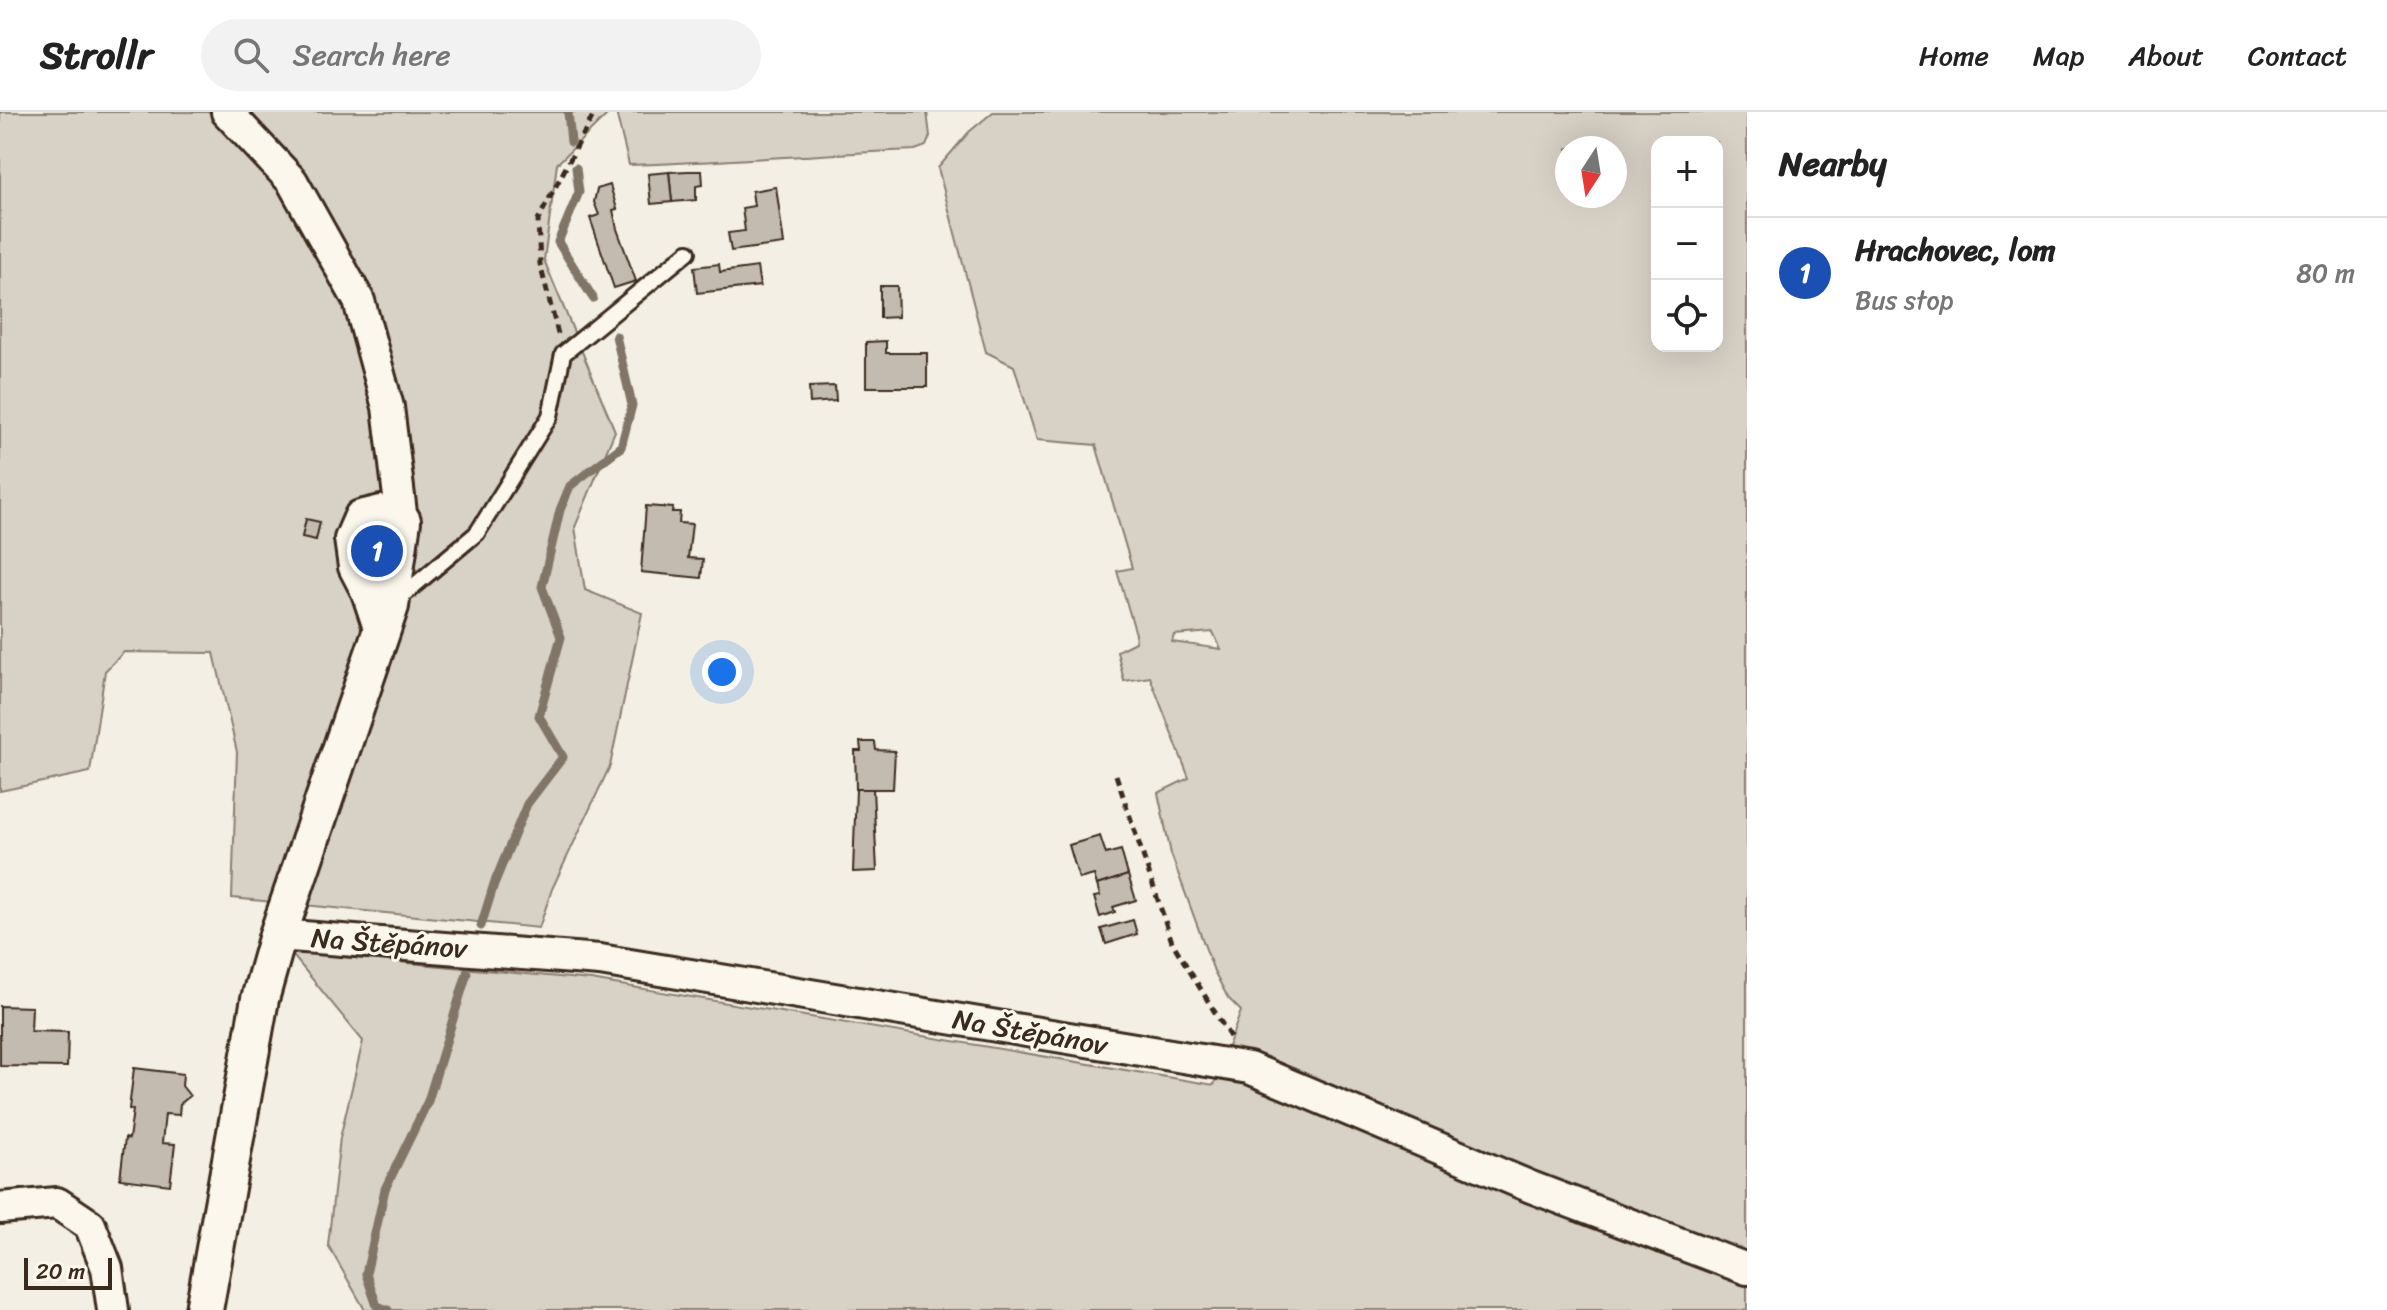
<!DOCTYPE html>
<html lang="en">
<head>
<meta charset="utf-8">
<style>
  body { margin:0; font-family:Sriracha,sans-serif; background:#f2f2f2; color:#222 }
  .controls { position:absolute; right:24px; top:24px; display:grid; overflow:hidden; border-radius:16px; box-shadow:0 8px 32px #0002 }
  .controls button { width:72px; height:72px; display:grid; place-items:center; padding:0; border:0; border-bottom:2px solid #e0e0e0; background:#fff; color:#222; font:40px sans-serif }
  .compass { position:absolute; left:1555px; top:24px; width:72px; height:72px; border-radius:50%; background:#fff; box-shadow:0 8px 32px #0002; rotate:192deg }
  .scale { position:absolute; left:24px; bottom:20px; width:88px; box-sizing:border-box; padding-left:8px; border:4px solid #3b2a1e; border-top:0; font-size:22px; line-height:28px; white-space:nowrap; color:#3b2a1e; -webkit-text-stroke:6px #fbf7ec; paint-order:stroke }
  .you { position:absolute; left:722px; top:560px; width:28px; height:28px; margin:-20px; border:6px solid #fff; border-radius:50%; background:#1a73e8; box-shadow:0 0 0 12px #1a73e833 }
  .badge { display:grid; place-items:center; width:52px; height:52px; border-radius:50%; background:#c8321e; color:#fff; font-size:26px; font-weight:700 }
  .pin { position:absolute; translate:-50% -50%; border:4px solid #fff; box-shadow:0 2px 8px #0006 }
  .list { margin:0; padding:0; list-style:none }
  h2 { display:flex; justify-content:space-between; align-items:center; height:104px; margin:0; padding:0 32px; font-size:34px }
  h2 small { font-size:26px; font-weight:400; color:#767676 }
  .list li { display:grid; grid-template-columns:52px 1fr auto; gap:24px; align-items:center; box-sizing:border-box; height:112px; padding:0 32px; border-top:2px solid #e0e0e0 }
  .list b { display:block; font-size:30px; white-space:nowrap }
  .list p { margin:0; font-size:26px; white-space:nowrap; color:#767676 }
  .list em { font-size:26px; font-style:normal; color:#767676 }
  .icon { flex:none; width:44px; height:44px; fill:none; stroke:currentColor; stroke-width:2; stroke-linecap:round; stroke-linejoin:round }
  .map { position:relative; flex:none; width:1747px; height:1198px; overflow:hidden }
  header { display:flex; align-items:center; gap:48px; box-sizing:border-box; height:112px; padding:0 40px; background:#fff; border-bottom:2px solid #e0e0e0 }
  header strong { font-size:38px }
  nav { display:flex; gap:44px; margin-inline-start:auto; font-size:28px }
  .search { width:560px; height:72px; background:#f2f2f2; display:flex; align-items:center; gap:20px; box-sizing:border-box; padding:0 28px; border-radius:44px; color:#767676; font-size:30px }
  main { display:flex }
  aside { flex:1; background:#fff }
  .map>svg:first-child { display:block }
  .green { fill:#d8d1c6; stroke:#8a7e72; stroke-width:2; fill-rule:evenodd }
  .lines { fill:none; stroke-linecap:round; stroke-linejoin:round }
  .stream { stroke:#817468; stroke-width:9 }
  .building { fill:#c3bbb0; stroke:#3b2a1e; stroke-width:2 }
  .service-casing { stroke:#3b2a1e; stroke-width:20 }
  .minor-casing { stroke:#3b2a1e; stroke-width:36 }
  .tertiary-casing { stroke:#3b2a1e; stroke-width:42 }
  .path { stroke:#3b2a1e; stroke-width:5; stroke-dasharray:8 6; stroke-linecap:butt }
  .service { stroke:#fbf7ec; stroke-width:14 }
  .minor { stroke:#fbf7ec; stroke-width:30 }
  .tertiary { stroke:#fbf7ec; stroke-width:36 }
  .labels { text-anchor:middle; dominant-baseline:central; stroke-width:6; stroke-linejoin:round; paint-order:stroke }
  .street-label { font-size:28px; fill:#3b2a1e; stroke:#fbf7ec }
</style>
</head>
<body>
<header>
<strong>Strollr</strong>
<div class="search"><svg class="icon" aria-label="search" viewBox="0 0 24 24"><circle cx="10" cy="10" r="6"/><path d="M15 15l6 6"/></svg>Search here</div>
<nav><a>Home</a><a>Map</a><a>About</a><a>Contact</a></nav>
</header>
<main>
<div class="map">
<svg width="1747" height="1198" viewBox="0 0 1747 1198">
  <rect width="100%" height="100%" fill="#f3efe4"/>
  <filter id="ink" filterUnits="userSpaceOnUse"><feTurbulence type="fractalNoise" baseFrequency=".0125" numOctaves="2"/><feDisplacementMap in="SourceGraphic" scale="16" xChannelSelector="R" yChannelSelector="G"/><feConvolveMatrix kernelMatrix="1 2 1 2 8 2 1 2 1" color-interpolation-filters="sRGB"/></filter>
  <g filter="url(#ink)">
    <g class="green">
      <path d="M0,0H610L557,52L544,148L615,319L575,415L585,478L642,501L610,654L552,777L539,816L232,786L237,640L214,541L124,540L105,559L90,660L0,679Z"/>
      <path d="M616,0H927L930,24L926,34L915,38C820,42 725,50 629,53Z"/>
      <path d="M993,0H1747V1198H365L328,1133L340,1026L363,929L290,840L591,868L1214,973L1241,899L1228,886L1214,859L1171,742L1158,681L1189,666L1150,565L1124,569L1117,539L1135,530L1136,522L1117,459L1132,456L1096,333L1037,328L1014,254L986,240L938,56L969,20ZM1657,30H1717V234H1657ZM1567,36H1615V84H1567ZM1213,520L1221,537L1172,530L1174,523Z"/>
    </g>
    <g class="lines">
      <g class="stream">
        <path d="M568,0L571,30"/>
        <path d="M576,56L579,80L558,130L593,186"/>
        <path d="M481,814L494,772L527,692L563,645L539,604L561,525L542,475L560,398L570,374L621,335L632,293L616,224"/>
        <path d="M388,1198L377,1194L366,1162L385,1077L428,989L467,861"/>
      </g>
    </g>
    <g class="building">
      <path d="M688,59H702L703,73L696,74V88L672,90L669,60Z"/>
      <path d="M669,60L672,90L651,92L648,62Z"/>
      <path d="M610,73L617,97L613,98L617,117L636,169L614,176L590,106L599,103L594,90L597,77Z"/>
      <path d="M776,75L784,132L731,139L728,121L745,119L742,96L754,94L752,79Z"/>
      <path d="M719,152L720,160L757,155L760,174L697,181L694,155Z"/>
      <path d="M880,174H897L898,205L880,206Z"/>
      <path d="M886,229V241H927V275H866V230Z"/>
      <path d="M835,274L836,289L810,291L809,275Z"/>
      <path d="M646,394L673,396L672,400H680L679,411L692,412L688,446L703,447L701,466L641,460Z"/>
      <path d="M306,407L320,410L316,428L302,425Z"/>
      <path d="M860,630H875L876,638L895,639L893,677H856L855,639H861Z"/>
      <path d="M856,677H873L877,759L853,760Z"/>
      <path d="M1100,724L1106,742L1121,738L1128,763L1097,773L1094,763L1079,767L1069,733Z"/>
      <path d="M1128,763L1136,788L1113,795L1115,800L1100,805L1094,785L1100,784L1097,773Z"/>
      <path d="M1133,808L1137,822L1106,832L1101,817Z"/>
      <path d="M0,894L32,895L31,919L68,920L67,955L0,954Z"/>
      <path d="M134,956L183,962L182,974L190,984L180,992L179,1003L165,1002L162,1031L175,1032L170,1073L120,1067L125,1026L129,1027L133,998L129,997Z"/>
    </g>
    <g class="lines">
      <defs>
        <path id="service" d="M397,488L477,421L550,304L563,242L688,140"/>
        <g id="minor">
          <path d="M227,0L292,69L359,189L388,295L402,409"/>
          <path d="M381,522L367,480L354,455L350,427L360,404L381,399L402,409"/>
          <path d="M278,823L600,848L1249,956L1531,1075L1747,1157"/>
          <path d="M0,1096L57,1091L90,1113L107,1156L113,1198"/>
        </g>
        <path id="tertiary" d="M204,1198L260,887L278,823L390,494L402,409"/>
      </defs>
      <use href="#service" class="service-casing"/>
      <use href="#minor" class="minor-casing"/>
      <use href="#tertiary" class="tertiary-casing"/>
      <g class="path">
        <path d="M558,222L540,152L538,108L595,0"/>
        <path d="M1116,663L1172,830L1230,925"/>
      </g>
      <use href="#service" class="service"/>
      <use href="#minor" class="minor"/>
      <use href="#tertiary" class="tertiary"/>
    </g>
  </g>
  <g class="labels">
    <g class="street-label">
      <text transform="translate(389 831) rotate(4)">Na Štěpánov</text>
      <text transform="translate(1030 920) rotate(10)">Na Štěpánov</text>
    </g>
  </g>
</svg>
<div class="controls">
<button>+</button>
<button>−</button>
<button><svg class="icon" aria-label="locate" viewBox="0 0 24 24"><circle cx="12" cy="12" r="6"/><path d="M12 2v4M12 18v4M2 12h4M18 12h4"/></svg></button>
</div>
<svg class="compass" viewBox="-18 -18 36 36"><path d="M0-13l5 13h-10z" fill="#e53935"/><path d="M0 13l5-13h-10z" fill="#767676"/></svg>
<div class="scale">20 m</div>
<div class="you"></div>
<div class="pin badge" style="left:377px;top:439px;background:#1a4fb4">1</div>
</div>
<aside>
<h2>Nearby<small></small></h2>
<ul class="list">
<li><span class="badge" style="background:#1a4fb4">1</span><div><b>Hrachovec, lom</b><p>Bus stop</p></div><em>80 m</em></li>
</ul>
</aside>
</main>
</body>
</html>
